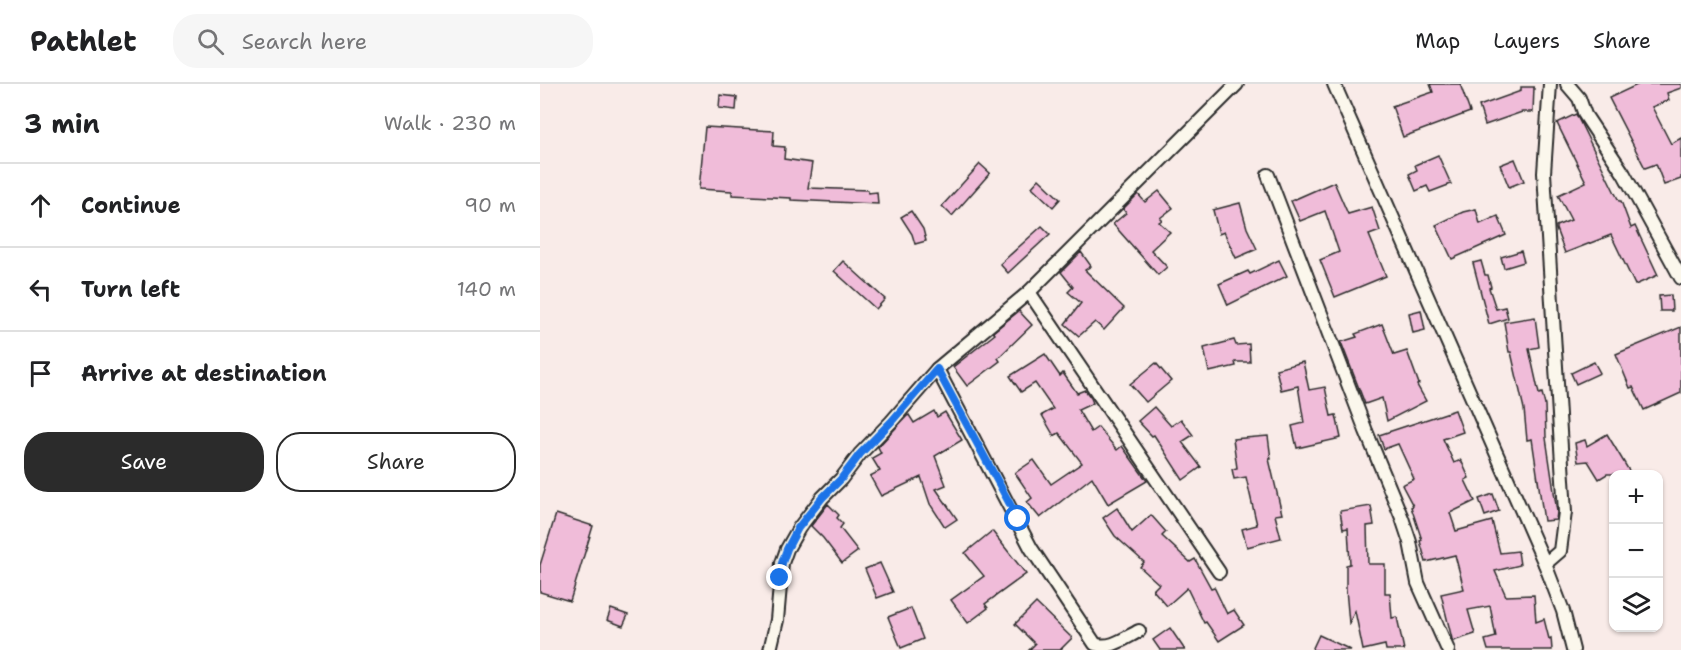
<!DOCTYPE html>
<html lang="en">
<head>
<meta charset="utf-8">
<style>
  body { margin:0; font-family:"Shantell Sans",sans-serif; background:#f6f6f6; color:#202124 }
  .controls { position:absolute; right:18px; bottom:18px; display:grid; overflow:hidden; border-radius:12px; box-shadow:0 2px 4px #0004 }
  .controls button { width:54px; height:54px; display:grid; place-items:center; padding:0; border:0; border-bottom:2px solid #e0e0e0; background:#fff; color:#202124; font:30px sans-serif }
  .stop { position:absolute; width:18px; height:18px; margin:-14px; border:4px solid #1a73e8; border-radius:50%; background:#fff }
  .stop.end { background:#1a73e8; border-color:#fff; box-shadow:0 2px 6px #0008 }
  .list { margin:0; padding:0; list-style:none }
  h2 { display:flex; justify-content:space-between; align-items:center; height:78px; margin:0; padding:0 24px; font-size:26px }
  h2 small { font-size:20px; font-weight:400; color:#757577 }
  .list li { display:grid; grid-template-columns:39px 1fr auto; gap:18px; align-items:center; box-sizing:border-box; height:84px; padding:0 24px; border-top:2px solid #e0e0e0 }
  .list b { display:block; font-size:22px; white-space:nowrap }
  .list em { font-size:20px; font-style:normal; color:#757577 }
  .actions { display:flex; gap:12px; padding:18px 24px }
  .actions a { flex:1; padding:14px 0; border:2px solid #2b2b2b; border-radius:24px; text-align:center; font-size:21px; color:#2b2b2b }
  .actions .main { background:#2b2b2b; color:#fff }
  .icon { flex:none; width:33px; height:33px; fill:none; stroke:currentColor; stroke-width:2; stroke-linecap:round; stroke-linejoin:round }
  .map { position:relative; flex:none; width:1141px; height:566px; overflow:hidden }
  header { display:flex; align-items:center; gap:36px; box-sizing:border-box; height:84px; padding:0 30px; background:#fff; border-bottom:2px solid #e0e0e0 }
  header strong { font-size:28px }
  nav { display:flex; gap:33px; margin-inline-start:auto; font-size:21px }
  .search { width:420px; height:54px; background:#f6f6f6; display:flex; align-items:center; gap:15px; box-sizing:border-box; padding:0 21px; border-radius:24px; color:#757577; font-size:22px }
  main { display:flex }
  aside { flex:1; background:#fff }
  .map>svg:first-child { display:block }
  .building { fill:#f0bcd9; stroke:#2b2b2b; stroke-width:1.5 }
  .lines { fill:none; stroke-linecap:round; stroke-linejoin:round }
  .minor-casing { stroke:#2b2b2b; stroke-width:16 }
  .minor { stroke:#fbf7ec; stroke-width:12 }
  .route { stroke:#1a73e8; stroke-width:8 }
</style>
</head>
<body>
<header>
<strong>Pathlet</strong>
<div class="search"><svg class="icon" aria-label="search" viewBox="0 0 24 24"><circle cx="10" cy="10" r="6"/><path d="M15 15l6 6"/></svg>Search here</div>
<nav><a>Map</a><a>Layers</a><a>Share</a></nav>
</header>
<main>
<aside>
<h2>3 min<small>Walk · 230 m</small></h2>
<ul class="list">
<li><svg class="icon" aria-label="ahead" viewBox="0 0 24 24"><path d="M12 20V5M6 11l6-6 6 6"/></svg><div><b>Continue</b></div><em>90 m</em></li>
<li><svg class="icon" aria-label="left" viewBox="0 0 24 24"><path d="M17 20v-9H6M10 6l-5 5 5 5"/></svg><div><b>Turn left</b></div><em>140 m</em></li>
<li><svg class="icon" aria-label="arrive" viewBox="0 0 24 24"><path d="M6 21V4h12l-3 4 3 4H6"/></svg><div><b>Arrive at destination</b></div></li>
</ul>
<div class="actions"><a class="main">Save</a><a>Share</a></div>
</aside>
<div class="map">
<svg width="1141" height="566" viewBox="0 0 1141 566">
  <rect width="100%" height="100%" fill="#f9ebe8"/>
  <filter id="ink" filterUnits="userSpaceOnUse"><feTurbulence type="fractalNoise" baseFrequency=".0167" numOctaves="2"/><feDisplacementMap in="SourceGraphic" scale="12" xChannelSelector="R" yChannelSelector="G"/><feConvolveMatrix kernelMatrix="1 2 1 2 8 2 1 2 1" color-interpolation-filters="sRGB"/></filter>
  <g filter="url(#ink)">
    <g class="building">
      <path d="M890,0H920L930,28L863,53L852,22L893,8Z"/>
      <path d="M1099,0H1141V4L1127,9L1129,16L1112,23L1131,60L1141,54V95L1124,101L1116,80L1105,84L1069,14Z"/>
      <path d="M981,3H994L993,28H982L945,41L939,22L981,7Z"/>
      <path d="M180,11L197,13L196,26L179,24Z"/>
      <path d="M1036,30L1079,117H1081L1091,144L1095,142L1118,191L1095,201L1071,151L1025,169L1016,145V142L1031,136L1018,111L1046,98L1017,39Z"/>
      <path d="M165,43L234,47L233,62L245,63L244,75L272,79L268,104L328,106V109L337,108L338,120L251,116V114L192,111V107L159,105Z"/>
      <path d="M898,71L911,100L890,108L887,102L876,107L869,90L877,86L875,81Z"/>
      <path d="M975,75L984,97L969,103L960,81Z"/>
      <path d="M440,80L450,89L412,132L402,122Z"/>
      <path d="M499,95L520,115L513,123L492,103Z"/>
      <path d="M794,98L808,130L832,123L840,147L829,151L846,192L795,213L780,176L799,168L785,127L760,137L751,117Z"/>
      <path d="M619,107L633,124L620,134L622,136L619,138L630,148L611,166L627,183L618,191L573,140L586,129L583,125L598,110L605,118Z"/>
      <path d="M700,119L707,144L717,165L696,174L684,148L679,150L673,126Z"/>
      <path d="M936,125L940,140L958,132L966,151L912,175L896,141L923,128Z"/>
      <path d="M371,127L383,145L386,157L375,160L372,150L361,133Z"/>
      <path d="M502,142L510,150L468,189L460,180Z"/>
      <path d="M981,167L984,178L964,184L961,173Z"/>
      <path d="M541,168L551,182L545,186L584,224L564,246L555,238L539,252L525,240L541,219L528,208L533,203L521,188Z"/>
      <path d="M739,176L747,192L688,221L679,200L708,187L710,190Z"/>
      <path d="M303,177L345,215L336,225L294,187Z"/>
      <path d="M941,177L945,191H948L951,203L949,204L956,225L965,223L968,234L949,240L933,179Z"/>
      <path d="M1131,211L1132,227H1120L1119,212Z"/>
      <path d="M881,226L885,246L873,249L869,229Z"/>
      <path d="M479,227L492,241L458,274L460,277L427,302L413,283L455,250L453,248Z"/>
      <path d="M995,233L999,263L989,265L999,310L1002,309L1005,321L1006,354L1017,428L1016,436L1004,437L992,355L987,356L984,325L971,268H969L964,238Z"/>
      <path d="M842,240L854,271L867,267L879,300L877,301L886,317L847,337L842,314L825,320L801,258L817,253L815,250Z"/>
      <path d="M1141,243V309L1104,326L1093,303L1090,304L1076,270Z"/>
      <path d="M694,256L696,261L709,260L710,278H695L696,282L669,288L664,264Z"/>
      <path d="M505,270L520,292L523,289L537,309L545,306L551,314L553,319L538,326L551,348L558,343L577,366L582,362L607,397L568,420L552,393L500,434L487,418L492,414L475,389L494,376L511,400L542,379L519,349L514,352L502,331L513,325L495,299L481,308L470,292Z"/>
      <path d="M763,278L769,306L785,303L791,332L796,331L801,354L757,364L752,342L764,339L758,302L741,306L736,285Z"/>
      <path d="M1054,278L1060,289L1036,300L1031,289Z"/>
      <path d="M616,279L631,297L606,318L590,300Z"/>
      <path d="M614,323L631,342L641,335L653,351L642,358L661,383L643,396L614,351L612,352L598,337Z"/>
      <path d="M915,326L923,348L903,355L914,379L921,376L929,394L925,396L935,417L910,429L916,447L952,437L960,469L978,467L980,481L955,487L966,512L994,511L996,538L1004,535L1009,555L1011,554L1012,566H948L945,556L956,553L950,522L928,526L935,550L913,557L912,555L901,510L924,505L915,471L886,478L880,457L882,456L871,423L873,422L862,401L874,395L858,360L844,365L839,351Z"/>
      <path d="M394,327L397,333L405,328L422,356L395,372L406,401L396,405L417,435L405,443L390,420L381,393L341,412L330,392L340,387L332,374L341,369L338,363L367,332L369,331L374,339Z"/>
      <path d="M1067,350L1091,390H1067L1059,395L1048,377L1038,378L1035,359L1045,356L1047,362Z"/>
      <path d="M728,352L731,375H729L742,430L735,431L741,454L707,463L702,445L717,441L706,393L694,395L692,385L697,384L693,355Z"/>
      <path d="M953,410L959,427L945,432L939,415Z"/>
      <path d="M288,420L299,431L297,434L303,440L300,444L318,467L302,479L283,454L271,442Z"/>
      <path d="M831,422L834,441L827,442L828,480H845V509H850L852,534L857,533L864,566H846L845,561L823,566L815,527L809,539L806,505V481L810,480L808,444L803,445L800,427Z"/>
      <path d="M577,424L592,448L611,431L626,448L622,452L650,478L655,475L671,504L674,503L687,530L694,526L704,541L679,557L666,538L664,539L647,504L627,522L613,506L619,500L600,483L604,478L575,452L563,434Z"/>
      <path d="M16,430L53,442L30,517L0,508V481Z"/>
      <path d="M452,447L486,490L445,520L448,524L428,539L411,516L444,492L425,469Z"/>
      <path d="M340,479L353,508L337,514L325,485Z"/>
      <path d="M496,519L532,554L520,566H489L495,560L475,540Z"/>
      <path d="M371,524L383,555L361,564L348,533Z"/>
      <path d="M71,525L88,531L83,542L67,536Z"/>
      <path d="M630,544L645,566H620L613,556Z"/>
      <path d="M779,551L811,566H772Z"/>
    </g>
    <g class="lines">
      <defs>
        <g id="minor">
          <path d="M794,0L1005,480L1023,527L1033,566"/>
          <path d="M1027,0L1039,14L1045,31L1084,90L1141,194"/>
          <path d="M728,91L826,347L862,434L870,458L878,499L908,566"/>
          <path d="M489,208L679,488"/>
          <path d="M397,285L491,464L555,560C570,566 585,554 599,547"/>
          <path d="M1005,480L1020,467L1025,428L1004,89L1010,0"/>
          <path d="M230,566L237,536L242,479L247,465L259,444L282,414L301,395L320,370L351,338L397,285L489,208L697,0"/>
        </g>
      </defs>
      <use href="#minor" class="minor-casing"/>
      <use href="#minor" class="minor"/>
    </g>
  </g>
  <g class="lines" filter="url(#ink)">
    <path class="route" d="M240,494L242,479L247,465L258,444L282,414L301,395L320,370L351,338L397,285L478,435"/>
  </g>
</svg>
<div class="controls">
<button>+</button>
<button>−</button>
<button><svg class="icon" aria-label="layers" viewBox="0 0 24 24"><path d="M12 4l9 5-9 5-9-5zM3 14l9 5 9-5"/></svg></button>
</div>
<div class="stop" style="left:478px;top:435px"></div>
<div class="stop end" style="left:240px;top:494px"></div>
</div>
</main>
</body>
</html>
